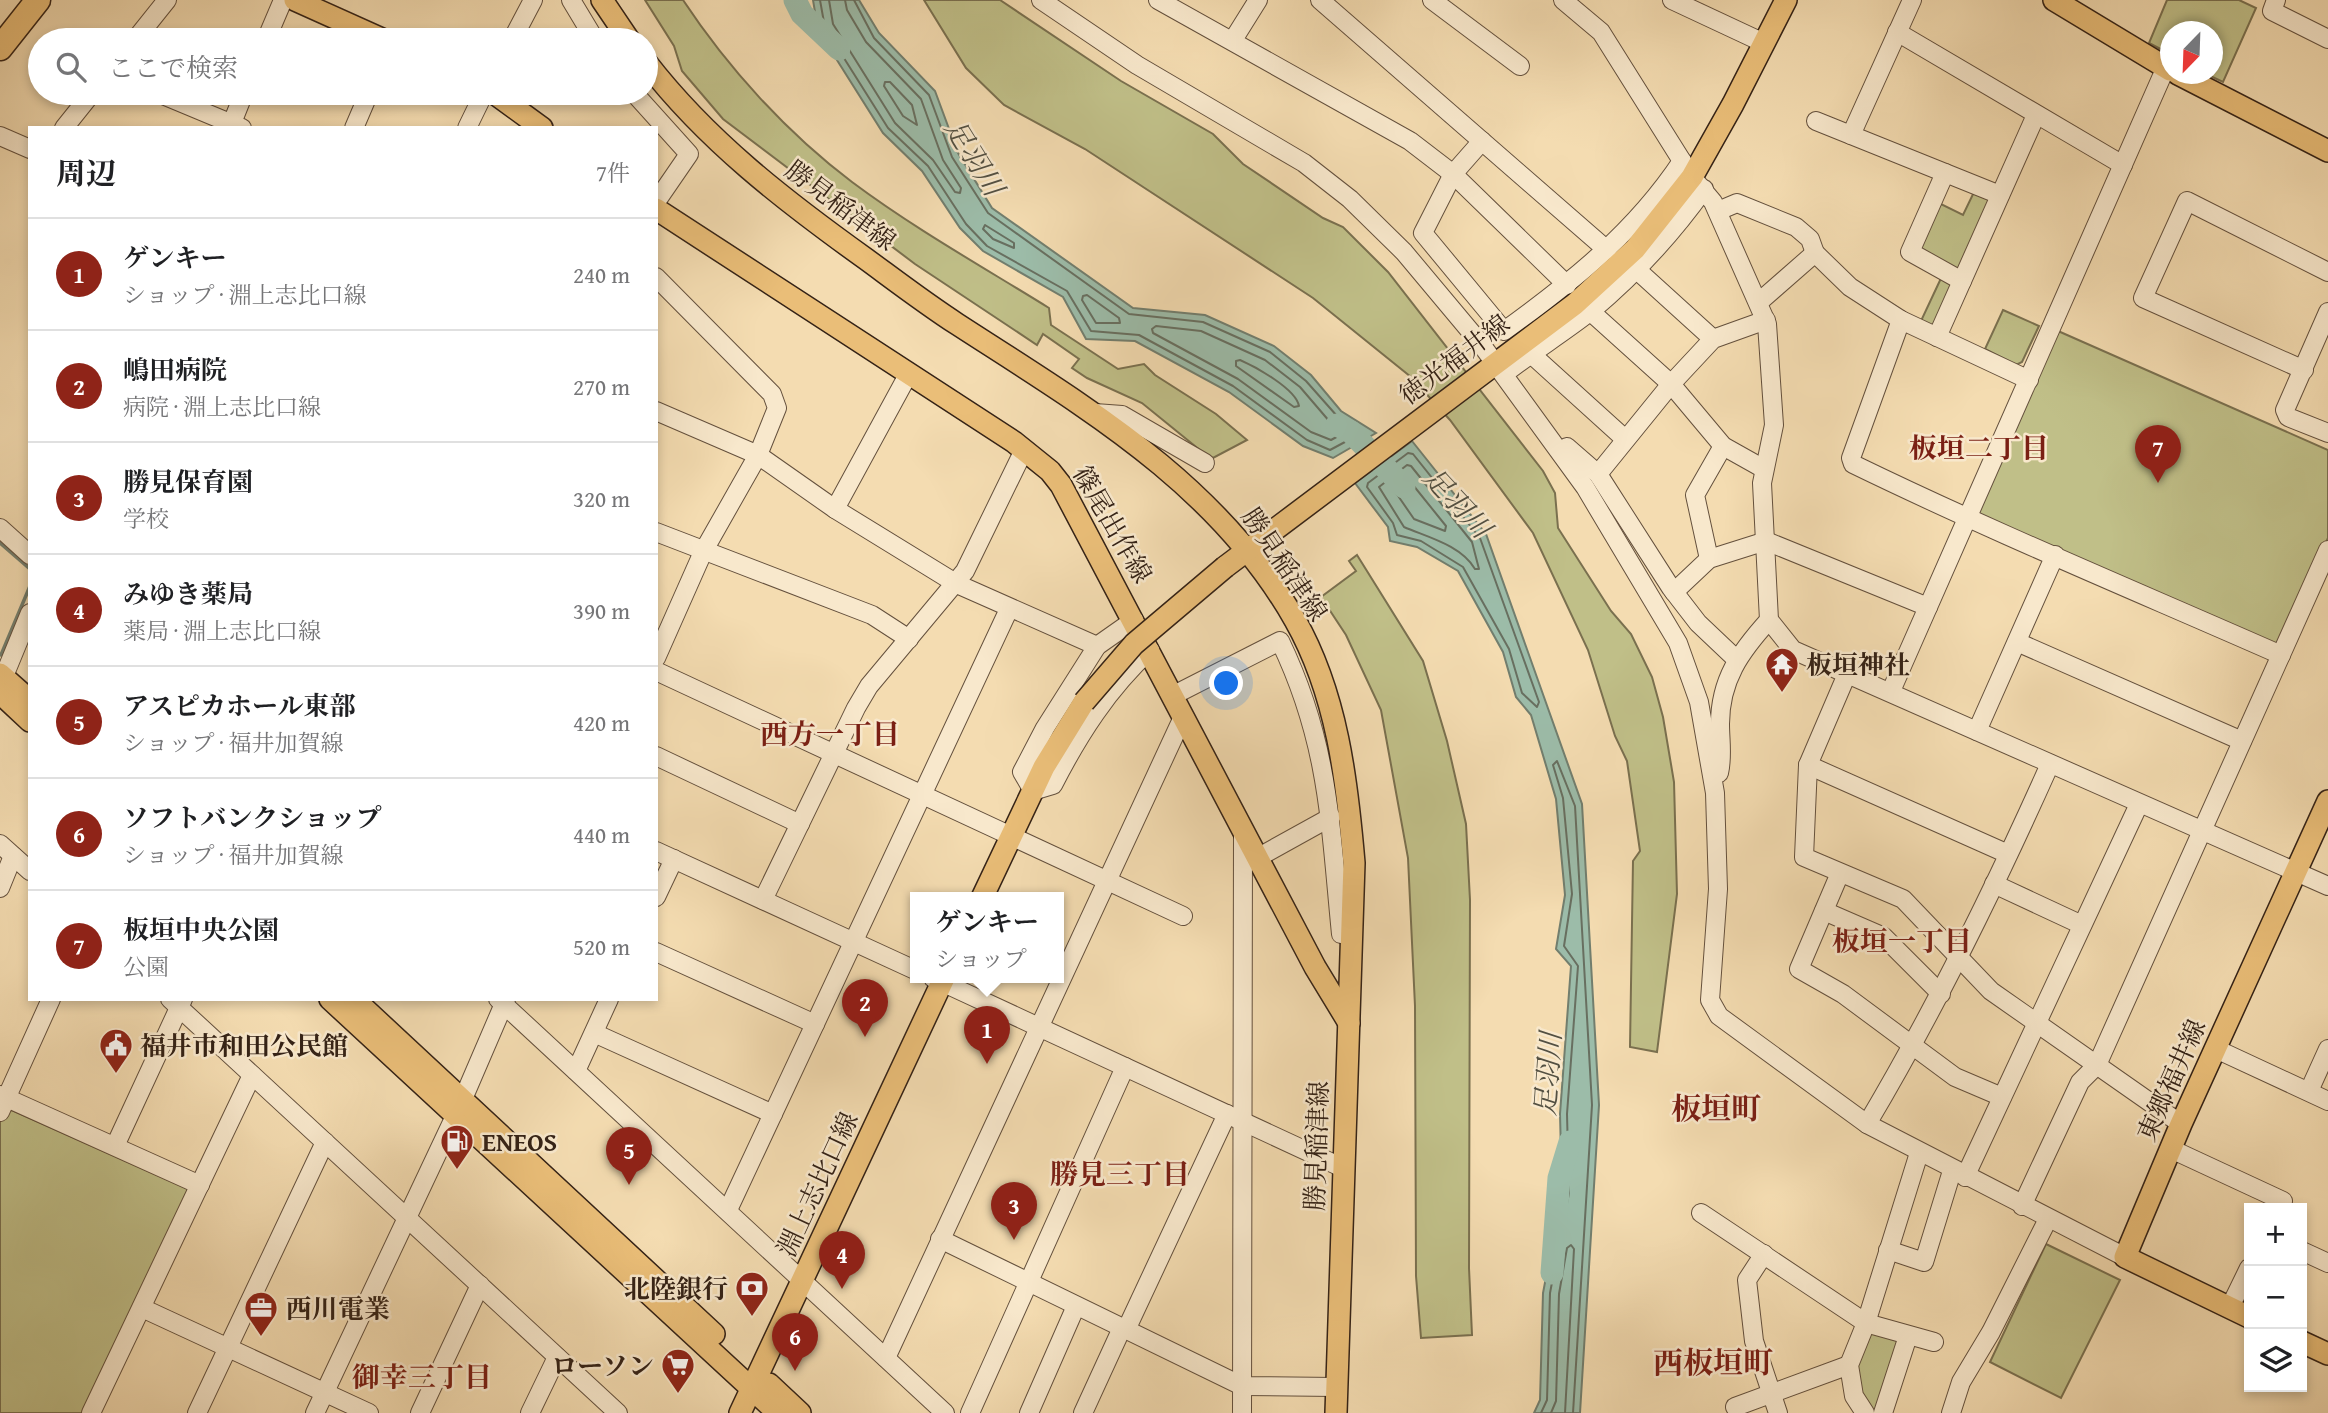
<!DOCTYPE html>
<html lang="ja">
<head>
<meta charset="utf-8">
<style>
  body { margin:0; font-family:"Gentium Book Plus","Noto Serif JP",serif; background:#f6f6f6; color:#202124 }
  .controls { position:absolute; right:21px; bottom:21px; display:grid; overflow:hidden; border-radius:0px; box-shadow:0 4px 10px #0003 }
  .controls button { width:63px; height:63px; display:grid; place-items:center; padding:0; border:0; border-bottom:2px solid #e0e0e0; background:#fff; color:#202124; font:35px sans-serif }
  .compass { position:absolute; left:2160px; top:21px; width:63px; height:63px; border-radius:50%; background:#fff; box-shadow:0 4px 10px #0003; rotate:203deg }
  .you { position:absolute; left:1227px; top:684px; width:24px; height:24px; margin:-18px; border:5px solid #fff; border-radius:50%; background:#1a73e8; box-shadow:0 0 0 10px #1a73e833 }
  .badge { display:grid; place-items:center; width:46px; height:46px; border-radius:50%; background:#8f2418; color:#fff; font-size:23px; font-weight:700 }
  .pin { position:absolute; translate:-50% -58px; filter:drop-shadow(0 2px 4px #0008) }
  .pin::after { content:''; position:absolute; top:37px; width:24px; height:21px; background:inherit; clip-path:polygon(0 0,100% 0,50% 100%) }
  .popup { position:absolute; left:910px; top:892px; width:154px; height:91px; box-sizing:border-box; display:grid; place-content:center; border-radius:0px; background:#fff; filter:drop-shadow(0 2px 5px #0005); font-size:23px; white-space:nowrap; color:#757577 }
  .popup b { font-size:26px; color:#202124 }
  .popup::after { content:''; position:absolute; left:50%; top:100%; margin-left:-14px; border:14px solid transparent; border-top-color:#fff }
  .list { margin:0; padding:0; list-style:none }
  h2 { display:flex; justify-content:space-between; align-items:center; height:91px; margin:0; padding:0 28px; font-size:30px }
  h2 small { font-size:23px; font-weight:400; color:#757577 }
  .list li { display:grid; grid-template-columns:46px 1fr auto; gap:21px; align-items:center; box-sizing:border-box; height:112px; padding:0 28px; border-top:2px solid #e0e0e0 }
  .list b { display:block; font-size:26px; white-space:nowrap }
  .list p { margin:0; font-size:23px; white-space:nowrap; color:#757577 }
  .list em { font-size:23px; font-style:normal; color:#757577 }
  .icon { flex:none; width:38px; height:38px; fill:none; stroke:currentColor; stroke-width:2; stroke-linecap:round; stroke-linejoin:round }
  .map { position:relative; flex:none; width:2328px; height:1413px; overflow:hidden }
  .search { position:absolute; background:#fff; box-shadow:0 4px 10px #0003; left:28px; top:28px; width:630px; height:77px; display:flex; align-items:center; gap:18px; box-sizing:border-box; padding:0 24px; border-radius:38px; color:#757577; font-size:26px }
  .panel { position:absolute; background:#fff; box-shadow:0 4px 10px #0003; left:28px; top:126px; width:630px; height:875px; border-radius:0px }
  .map>svg:first-child { display:block }
  .green { fill:#c0bf88; stroke:#7a704f; stroke-width:2 }
  .water { fill:#9cbca9; stroke:#727e6e; stroke-width:2 }
  .lines { fill:none; stroke-linecap:round; stroke-linejoin:round }
  .shore { stroke:#686f60; stroke-width:2 }
  .stream { stroke:#727e6e; stroke-width:3.5 }
  .river { stroke:#9cbca9; stroke-width:23 }
  .minor-casing { stroke:#64503d; stroke-width:20 }
  .major-casing { stroke:#342216; stroke-width:24 }
  .highway-casing { stroke:#342216; stroke-width:27 }
  .minor { stroke:#f8e8cc; stroke-width:18 }
  .major { stroke:#eabe78; stroke-width:21 }
  .highway { stroke:#eabe78; stroke-width:24 }
  .major-bridge-casing { stroke:#342216; stroke-width:24; stroke-linecap:butt }
  .major-bridge { stroke:#eabe78; stroke-width:21 }
  .labels { text-anchor:middle; dominant-baseline:central; stroke-width:5; stroke-linejoin:round; paint-order:stroke }
  .street-label { font-size:26px; fill:#342216; stroke:#f8e8cc }
  .poi-label { font-size:26px; font-weight:bold; fill:#342216; stroke:#f8e8cc; text-anchor:start }
  .water-label { font-size:28px; font-style:italic; fill:#535042; stroke:#f8e8cc }
  .neighbourhood-label { font-size:28px; font-weight:bold; fill:#7a1f14; stroke:#f8e8cc }
  .quarter-label { font-size:30px; font-weight:bold; fill:#7a1f14; stroke:#f8e8cc }
</style>
</head>
<body>
<div class="map">
<svg width="2328" height="1413" viewBox="0 0 2328 1413">
  <rect width="100%" height="100%" fill="#f4dcb1"/>
  <filter id="stains"><feTurbulence type="fractalNoise" baseFrequency=".00286" numOctaves="4"/><feColorMatrix values="0 0 0 0 .2 0 0 0 0 .09 0 0 0 0 .02 0 0 0 .5 -.17"/></filter>
  <radialGradient id="worn" r=".72"><stop offset=".6" stop-color="#630" stop-opacity="0"/><stop offset="1" stop-color="#630" stop-opacity=".3"/></radialGradient>
  <g class="green">
    <path d="M645,0H683C728,68 787,133 852,182C915,229 983,267 1049,308L1051,325L1118,369L1144,364L1155,375L1216,414L1247,440L1211,459L1142,403L1087,378L1072,368L1079,359L1043,334L1037,345L915,264L723,119L682,71L674,46Z"/>
    <path d="M924,0H1000L1121,81L1213,134L1243,164L1323,218L1343,227L1388,272L1543,471L1555,493L1558,528L1611,611L1631,634L1652,677L1663,717L1674,782L1677,894L1657,1052L1630,1047L1633,861L1640,851L1627,761L1615,736L1588,650L1533,533L1450,420L1411,377L1313,298L1085,149L1004,105L966,68Z"/>
    <path d="M2167,0H2239L2256,8L2223,82L2206,74H2212V32H2170V54L2149,43Z"/>
    <path d="M1975,190L1994,198L1960,274L1914,249L1937,202L1963,215Z"/>
    <path d="M1943,274L1956,282L1934,330L1920,323Z"/>
    <path d="M2003,310L2039,326L2022,362L2016,365L1985,349Z"/>
    <path d="M2058,331L2328,450V538L2278,651L1973,515Z"/>
    <path d="M1357,555L1423,661L1447,741L1466,824L1470,900L1469,1268L1472,1335L1421,1338L1416,1276L1415,1006L1408,858L1381,710L1346,635L1321,597L1356,571L1349,561Z"/>
    <path d="M12,1110L191,1190L84,1413H0V1122L4,1113Z"/>
    <path d="M2046,1244L2120,1280L2061,1398L1990,1362Z"/>
    <path d="M1869,1326L1904,1339L1880,1413H1868L1852,1366Z"/>
  </g>
  <g class="water">
    <path d="M813,0H859L879,33L935,91L958,153L992,208L1133,308L1205,315L1274,346L1311,375L1341,411L1376,433L1333,458L1303,446L1229,392L1135,341L1086,339L1063,297L983,251L960,228L922,171L883,133L818,30Z"/>
    <path d="M1412,441L1486,534L1582,804L1599,1105L1580,1413H1534L1540,1400L1543,1293L1562,1193L1560,1114L1571,966L1556,949L1565,895L1556,799L1531,715L1516,697L1503,652L1458,571L1417,547L1390,541L1388,527L1355,483Z"/>
  </g>
  <g class="lines">
    <g class="shore">
      <path d="M820,0L825,28L888,128L928,166L966,224L987,246L1067,291L1091,331L1139,335L1233,386L1307,440L1330,450L1358,435V430L1337,416L1306,381L1270,352L1203,322L1129,314L988,213L952,157L929,95L874,38L854,0"/>
      <path d="M829,0L833,24L895,123L933,160L955,192L960,193L961,188L943,160L921,99L866,42L847,10L845,0"/>
      <path d="M885,82H890L912,105L917,125L903,116L884,86Z"/>
      <path d="M985,225L1014,243V248L993,239L983,229Z"/>
      <path d="M1083,296L1087,295L1119,318L1120,323H1096L1082,300Z"/>
      <path d="M1156,326L1201,331L1265,360L1300,387L1330,422L1342,430V434L1331,440L1311,432L1238,379L1153,333L1152,329Z"/>
      <path d="M1240,360C1256,367 1296,389 1299,406L1294,407L1236,366V361Z"/>
      <path d="M1408,453L1413,454L1480,538L1539,702L1537,707L1522,693L1509,649L1463,567L1421,541L1397,535L1393,523L1367,487L1368,483Z"/>
      <path d="M1407,465L1411,466L1472,542L1479,569H1475C1461,545 1427,537 1404,527L1379,487Z"/>
      <path d="M1405,479L1409,480L1446,526L1445,531L1414,519L1394,490Z"/>
      <path d="M1541,1413L1547,1400L1550,1293L1569,1193L1567,1114L1578,966L1564,946L1572,894L1563,798L1553,765L1557,761L1575,806L1592,1105L1573,1413"/>
      <path d="M1551,1413L1556,1401L1559,1294L1567,1248L1571,1245L1574,1249L1565,1413"/>
    </g>
    <g class="stream">
      <path d="M0,543L30,569"/>
      <path d="M1,655L30,586"/>
    </g>
    <g class="river">
      <path d="M795,0L802,14L839,49"/>
      <path d="M1337,425L1351,432L1404,487"/>
      <path d="M1552,1273L1559,1178L1570,1142"/>
    </g>
    <defs>
      <g id="minor">
        <path d="M571,0L595,40"/>
        <path d="M1041,0L1137,65L1304,163L1350,199L1404,252L1481,344L1585,487L1678,643L1699,702L1715,793L1718,889L1710,1000L1719,1016L1867,1124L2125,1257"/>
        <path d="M1158,0L1410,141L1453,174L1567,285"/>
        <path d="M1320,0L1607,250"/>
        <path d="M1432,0L1520,66"/>
        <path d="M1563,0L1601,32L1692,177L1713,202L1767,324L1774,425L1762,483L1769,620L1793,650L2328,886"/>
        <path d="M1672,0L1764,43"/>
        <path d="M2276,0L2272,11L2328,39"/>
        <path d="M1897,32L2123,165"/>
        <path d="M135,40L167,0"/>
        <path d="M266,40L283,0"/>
        <path d="M512,40L533,0"/>
        <path d="M1233,40L1258,0"/>
        <path d="M158,93L242,128"/>
        <path d="M634,93L689,154L656,202"/>
        <path d="M1816,121L2000,195"/>
        <path d="M64,128L92,93"/>
        <path d="M230,128L244,93"/>
        <path d="M354,128L369,93"/>
        <path d="M467,128L484,93"/>
        <path d="M1851,135L1912,0"/>
        <path d="M0,136L30,149"/>
        <path d="M1482,141L1453,174L1423,233L1504,331C1572,282 1635,232 1682,161"/>
        <path d="M1945,173L1910,252L1962,281"/>
        <path d="M1718,211L1737,203L1796,227L1810,239L1815,253"/>
        <path d="M1637,270L1713,339"/>
        <path d="M656,277L772,394L777,408L758,455L703,552L656,658"/>
        <path d="M1759,302L1815,253L1850,287L1901,320L2029,380"/>
        <path d="M1590,311L1671,384L1723,446L1764,469"/>
        <path d="M2328,312L2285,410L2288,417L2328,433"/>
        <path d="M1901,320L1851,458L1853,464C1993,532 2138,592 2281,655"/>
        <path d="M1937,337L2036,115"/>
        <path d="M1530,353L1625,439"/>
        <path d="M2304,370L2143,298L2187,201L2328,272"/>
        <path d="M1504,374C1532,352 1563,333 1591,311C1634,275 1672,234 1704,189"/>
        <path d="M656,411L758,455L835,509L957,584L1097,646"/>
        <path d="M1095,413L1122,415L1205,463"/>
        <path d="M1567,447L1598,474L1671,588L1698,623L1736,659"/>
        <path d="M1598,474L1671,384L1713,339L1766,320"/>
        <path d="M835,509L909,373"/>
        <path d="M0,528L30,555"/>
        <path d="M656,532L872,615L909,639"/>
        <path d="M1709,559L1695,495L1723,446"/>
        <path d="M1674,592L1709,559L1766,541L1928,607"/>
        <path d="M1134,620L1097,646L1045,728L1022,772L1033,791L1053,785C1079,734 1108,689 1150,650"/>
        <path d="M2017,642L2242,741"/>
        <path d="M656,671L1183,916"/>
        <path d="M1847,674L1808,765L1804,857L1903,899L1991,991L2181,1124"/>
        <path d="M0,686L30,613"/>
        <path d="M1891,691L2166,67"/>
        <path d="M1172,696L1280,641C1329,743 1330,823 1341,934L1352,936"/>
        <path d="M1977,731L2055,555"/>
        <path d="M656,756L800,824"/>
        <path d="M1808,765L2008,854"/>
        <path d="M1719,773C1723,756 1720,741 1720,724C1720,680 1740,652 1769,620"/>
        <path d="M0,844L30,871"/>
        <path d="M656,851L915,970"/>
        <path d="M1257,858L1331,817"/>
        <path d="M1840,873L1799,969L1843,994L1955,1077L2002,1097"/>
        <path d="M1994,884L2082,925"/>
        <path d="M0,888L13,856"/>
        <path d="M656,897L674,859"/>
        <path d="M763,900L856,708L869,686L965,571L1024,450"/>
        <path d="M1824,911L1884,937L1941,994"/>
        <path d="M656,952L815,1024"/>
        <path d="M933,978L1343,1168"/>
        <path d="M170,999L618,1413"/>
        <path d="M498,999L945,1413"/>
        <path d="M594,1033L773,1114"/>
        <path d="M2216,1049L2328,1101"/>
        <path d="M576,1071L609,999"/>
        <path d="M2309,1091L2328,1049"/>
        <path d="M0,1095L200,1185"/>
        <path d="M0,1112L51,999"/>
        <path d="M1867,1124C1936,1008 1995,887 2050,764"/>
        <path d="M115,1146L183,999"/>
        <path d="M2171,1149L2283,1201L2279,1208"/>
        <path d="M1965,1177L2139,804"/>
        <path d="M2022,1206L2080,1082L2097,1065L2328,550"/>
        <path d="M728,1210L1009,609"/>
        <path d="M1701,1213L1866,1323L1934,1342"/>
        <path d="M940,1239L1242,1386L1336,1387"/>
        <path d="M1888,1250L1924,1262L1952,1171"/>
        <path d="M2302,1251L2328,1263"/>
        <path d="M1764,1254L1747,1280L1754,1341L1778,1413"/>
        <path d="M2230,1307L2249,1268"/>
        <path d="M142,1308L369,1413"/>
        <path d="M1126,1330L1227,1114"/>
        <path d="M886,1358L1183,717"/>
        <path d="M1735,1407L1849,1365"/>
        <path d="M91,1413L252,1075"/>
        <path d="M197,1413L325,1142"/>
        <path d="M315,1413L463,1099L506,999"/>
        <path d="M420,1413L480,1285"/>
        <path d="M530,1413L557,1357"/>
        <path d="M970,1413L1125,1067"/>
        <path d="M1029,1413L1076,1306"/>
        <path d="M1083,1413L1122,1328"/>
        <path d="M1242,1413L1243,833"/>
        <path d="M1865,1413L1854,1396L1849,1365L1866,1323L1919,1153"/>
        <path d="M1883,1413L1908,1336"/>
        <path d="M1951,1413L1961,1382L1991,1332L2048,1219"/>
      </g>
      <g id="major">
        <path d="M295,0L384,40"/>
        <path d="M602,0L629,40"/>
        <path d="M2054,0L2170,70"/>
        <path d="M646,62C707,141 785,201 866,259C896,281 926,304 957,324C1085,407 1217,483 1295,620C1337,694 1347,780 1354,863L1336,1413"/>
        <path d="M2178,74L2328,151"/>
        <path d="M494,93L542,128"/>
        <path d="M656,209L1014,442L1050,471L1061,485L1315,967L1349,1023"/>
        <path d="M1225,567L1575,304L1635,249L1692,177L1733,104L1786,0"/>
        <path d="M0,674L27,698"/>
        <path d="M0,693L30,721"/>
        <path d="M982,898L1044,767L1084,702"/>
        <path d="M330,999L778,1413"/>
        <path d="M354,999L714,1334"/>
        <path d="M2249,1317L2125,1257L2181,1124L2328,801"/>
        <path d="M2302,1342L2328,1354"/>
        <path d="M769,1384L800,1413"/>
        <path d="M740,1413L944,978"/>
      </g>
      <path id="highway" d="M0,48L38,0"/>
    </defs>
    <use href="#minor" class="minor-casing"/>
    <use href="#major" class="major-casing"/>
    <use href="#highway" class="highway-casing"/>
    <use href="#minor" class="minor"/>
    <use href="#major" class="major"/>
    <use href="#highway" class="highway"/>
    <defs>
      <path id="major-bridge" d="M1084,702L1134,644L1225,567"/>
    </defs>
    <use href="#major-bridge" class="major-bridge-casing"/>
    <use href="#major-bridge" class="major-bridge"/>
  </g>
  <defs>
    <symbol id="temple-pin" viewBox="-11 -11 22 30"><path d="M0 17L-7.5 6A9.5 9.5 0 1 1 7.5 6Z" fill="#8f2418" stroke="#f8e8cc"/><path d="M0-6L5-2H3V0L6.5 2.5H4V6H1.5V3h-3V6H-4V2.5H-6.5L-3 0V-2H-5Z" fill="#fff"/></symbol>
    <symbol id="civic-pin" viewBox="-11 -11 22 30"><path d="M0 17L-7.5 6A9.5 9.5 0 1 1 7.5 6Z" fill="#8f2418" stroke="#f8e8cc"/><path d="M-.6-6.5H3V-4.5H.6V-3L4-1V1h2V6H-6V1h2V-1L-.6-3ZM-1.2 2.5V6h2.4V2.5Z" fill="#fff"/></symbol>
    <symbol id="fuel-pin" viewBox="-11 -11 22 30"><path d="M0 17L-7.5 6A9.5 9.5 0 1 1 7.5 6Z" fill="#8f2418" stroke="#f8e8cc"/><path d="M-5.5-6h7V0h2V4h1.3V-2.5L3-4.5l.8-.8L6-3V5H2.5V1h-1V6h-7ZM-4.2-4.7v3.2H.2V-4.7Z" fill="#fff"/></symbol>
    <symbol id="bank-pin" viewBox="-11 -11 22 30"><path d="M0 17L-7.5 6A9.5 9.5 0 1 1 7.5 6Z" fill="#8f2418" stroke="#f8e8cc"/><path d="M-6-4H6V4H-6ZM0-2.3a2.3 2.3 0 1 0 0 4.6a2.3 2.3 0 1 0 0-4.6Z" fill="#fff"/></symbol>
    <symbol id="office-pin" viewBox="-11 -11 22 30"><path d="M0 17L-7.5 6A9.5 9.5 0 1 1 7.5 6Z" fill="#8f2418" stroke="#f8e8cc"/><path d="M-6-3h4V-5.5h4V-3h4V5H-6ZM-1-4.5V-3h2v-1.5ZM-6 0V1H6V0Z" fill="#fff"/></symbol>
    <symbol id="supermarket-pin" viewBox="-11 -11 22 30"><path d="M0 17L-7.5 6A9.5 9.5 0 1 1 7.5 6Z" fill="#8f2418" stroke="#f8e8cc"/><path d="M-6-5.5h2.5l.6 2H6L4.5 2H-2.5L-4.4-4H-6ZM-1.5 3.2a1.3 1.3 0 1 0 .1 0ZM3 3.2a1.3 1.3 0 1 0 .1 0Z" fill="#fff"/></symbol>
  </defs>
  <g fill-rule="evenodd">
    <use href="#temple-pin" x="1763" y="645" width="38" height="52"/>
    <use href="#civic-pin" x="97" y="1026" width="38" height="52"/>
    <use href="#fuel-pin" x="438" y="1122" width="38" height="52"/>
    <use href="#bank-pin" x="733" y="1269" width="38" height="52"/>
    <use href="#office-pin" x="242" y="1289" width="38" height="52"/>
    <use href="#supermarket-pin" x="659" y="1346" width="38" height="52"/>
  </g>
  <g class="labels">
    <g class="street-label">
      <text transform="translate(841 205) rotate(37)">勝見稲津線</text>
      <text transform="translate(1454 359) rotate(-37)">徳光福井線</text>
      <text transform="translate(1113 524) rotate(60)">篠尾出作線</text>
      <text transform="translate(1285 564) rotate(56)">勝見稲津線</text>
      <text transform="translate(2171 1080) rotate(-66)">東郷福井線</text>
      <text transform="translate(1316 1146) rotate(-88)">勝見稲津線</text>
      <text transform="translate(817 1184) rotate(-65)">淵上志比口線</text>
    </g>
    <g class="poi-label">
      <text x="1806" y="664">板垣神社</text>
      <text x="140" y="1045">福井市和田公民館</text>
      <text x="482" y="1141">ENEOS</text>
      <text x="728" y="1288" text-anchor="end">北陸銀行</text>
      <text x="286" y="1308">西川電業</text>
      <text x="654" y="1365" text-anchor="end">ローソン</text>
    </g>
    <g class="water-label">
      <text transform="translate(975 157) rotate(58)">足羽川</text>
      <text transform="translate(1458 502) rotate(47)">足羽川</text>
      <text transform="translate(1547 1074) rotate(-86)">足羽川</text>
    </g>
    <g class="neighbourhood-label">
      <text x="1979" y="447">板垣二丁目</text>
      <text x="830" y="733">西方一丁目</text>
      <text x="1902" y="940">板垣一丁目</text>
      <text x="1120" y="1173">勝見三丁目</text>
      <text x="422" y="1376">御幸三丁目</text>
    </g>
    <g class="quarter-label">
      <text x="1716" y="1108">板垣町</text>
      <text x="1713" y="1362">西板垣町</text>
    </g>
  </g>
  <rect width="100%" height="100%" filter="url(#stains)"/>
  <rect width="100%" height="100%" fill="url(#worn)"/>
</svg>
<div class="controls">
<button>+</button>
<button>−</button>
<button><svg class="icon" aria-label="layers" viewBox="0 0 24 24"><path d="M12 4l9 5-9 5-9-5zM3 14l9 5 9-5"/></svg></button>
</div>
<svg class="compass" viewBox="-18 -18 36 36"><path d="M0-13l5 13h-10z" fill="#e53935"/><path d="M0 13l5-13h-10z" fill="#757577"/></svg>
<div class="you"></div>
<div class="pin badge" style="left:987px;top:1064px">1</div>
<div class="popup"><b>ゲンキー</b>ショップ</div>
<div class="pin badge" style="left:865px;top:1037px">2</div>
<div class="pin badge" style="left:1014px;top:1240px">3</div>
<div class="pin badge" style="left:842px;top:1289px">4</div>
<div class="pin badge" style="left:629px;top:1185px">5</div>
<div class="pin badge" style="left:795px;top:1371px">6</div>
<div class="pin badge" style="left:2158px;top:483px">7</div>
<div class="search"><svg class="icon" aria-label="search" viewBox="0 0 24 24"><circle cx="10" cy="10" r="6"/><path d="M15 15l6 6"/></svg>ここで検索</div>
<section class="panel">
<h2>周辺<small>7件</small></h2>
<ul class="list">
<li><span class="badge">1</span><div><b>ゲンキー</b><p>ショップ · 淵上志比口線</p></div><em>240 m</em></li>
<li><span class="badge">2</span><div><b>嶋田病院</b><p>病院 · 淵上志比口線</p></div><em>270 m</em></li>
<li><span class="badge">3</span><div><b>勝見保育園</b><p>学校</p></div><em>320 m</em></li>
<li><span class="badge">4</span><div><b>みゆき薬局</b><p>薬局 · 淵上志比口線</p></div><em>390 m</em></li>
<li><span class="badge">5</span><div><b>アスピカホール東部</b><p>ショップ · 福井加賀線</p></div><em>420 m</em></li>
<li><span class="badge">6</span><div><b>ソフトバンクショップ</b><p>ショップ · 福井加賀線</p></div><em>440 m</em></li>
<li><span class="badge">7</span><div><b>板垣中央公園</b><p>公園</p></div><em>520 m</em></li>
</ul>
</section>
</div>
</body>
</html>
